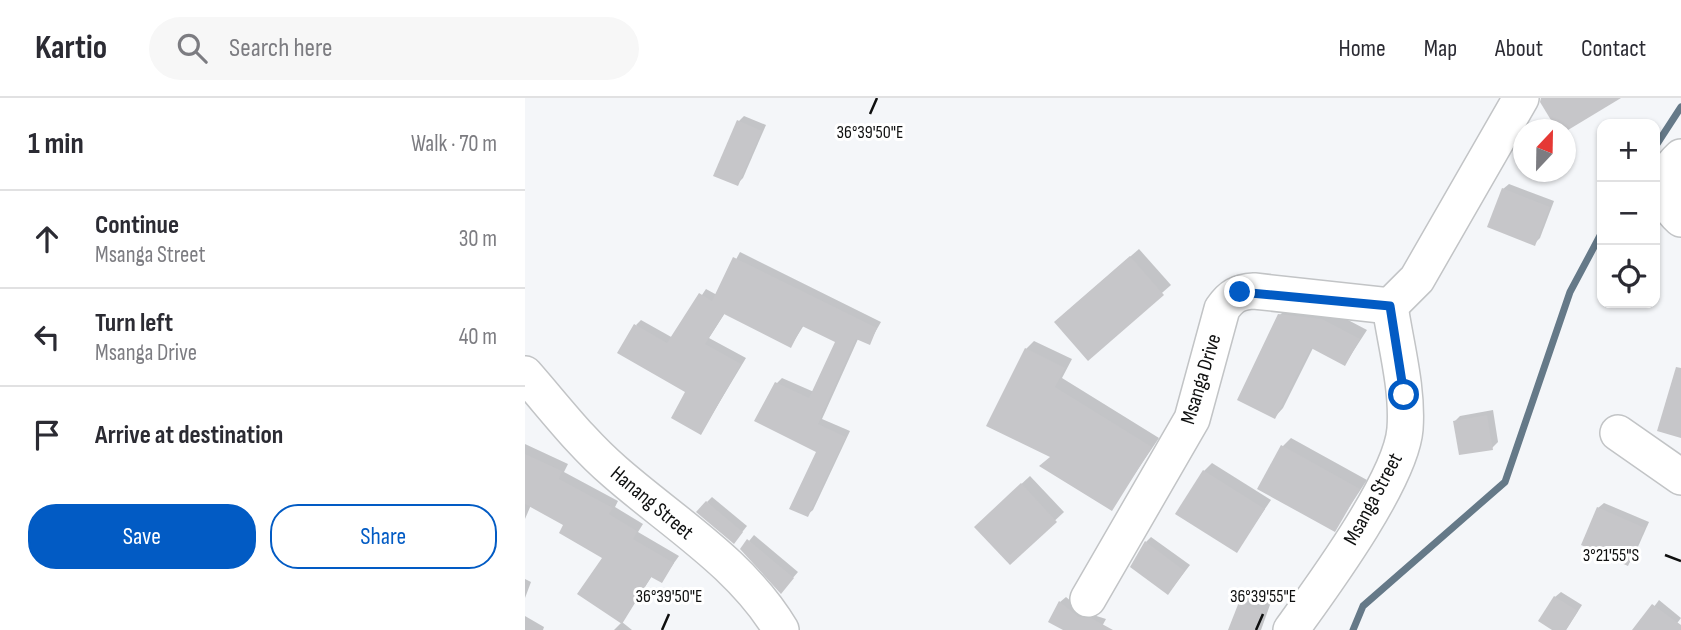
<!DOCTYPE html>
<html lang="en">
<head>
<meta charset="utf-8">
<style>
  body { margin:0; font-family:"Sofia Sans Condensed",sans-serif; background:#f7f7f7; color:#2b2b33 }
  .controls { position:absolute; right:21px; top:21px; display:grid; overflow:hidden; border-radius:14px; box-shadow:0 2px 5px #0004 }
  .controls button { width:63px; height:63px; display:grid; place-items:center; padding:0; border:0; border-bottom:2px solid #e1e1e2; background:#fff; color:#2b2b33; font:35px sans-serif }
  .compass { position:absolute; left:988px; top:21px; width:63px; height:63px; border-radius:50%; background:#fff; box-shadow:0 2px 5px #0004; rotate:22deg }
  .stop { position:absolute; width:21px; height:21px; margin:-16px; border:5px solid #025bc4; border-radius:50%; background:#fff }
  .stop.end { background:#025bc4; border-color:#fff; box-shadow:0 2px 7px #0008 }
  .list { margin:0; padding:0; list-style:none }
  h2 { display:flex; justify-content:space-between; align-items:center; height:91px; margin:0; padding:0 28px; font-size:30px }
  h2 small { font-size:23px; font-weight:400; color:#7c7c81 }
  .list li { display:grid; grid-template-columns:46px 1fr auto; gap:21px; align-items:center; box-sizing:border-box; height:98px; padding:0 28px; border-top:2px solid #e1e1e2 }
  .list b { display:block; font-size:26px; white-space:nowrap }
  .list p { margin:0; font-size:23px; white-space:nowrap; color:#7c7c81 }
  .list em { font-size:23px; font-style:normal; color:#7c7c81 }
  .actions { display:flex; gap:14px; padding:21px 28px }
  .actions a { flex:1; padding:16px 0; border:2px solid #025bc4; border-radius:28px; text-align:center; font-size:24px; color:#025bc4 }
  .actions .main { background:#025bc4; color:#fff }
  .icon { flex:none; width:38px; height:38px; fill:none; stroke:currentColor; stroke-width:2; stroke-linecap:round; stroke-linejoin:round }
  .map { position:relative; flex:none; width:1156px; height:532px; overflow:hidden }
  header { display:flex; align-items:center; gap:42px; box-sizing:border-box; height:98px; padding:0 35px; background:#fff; border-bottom:2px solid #e1e1e2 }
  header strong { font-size:33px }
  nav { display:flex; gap:38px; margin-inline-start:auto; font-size:24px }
  .search { width:490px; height:63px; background:#f7f7f7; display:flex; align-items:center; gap:18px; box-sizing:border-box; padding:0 24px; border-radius:38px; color:#7c7c81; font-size:26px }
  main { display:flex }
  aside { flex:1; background:#fff }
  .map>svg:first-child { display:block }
  .shadow { fill:#0003 }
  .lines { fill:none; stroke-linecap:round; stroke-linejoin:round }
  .stream { stroke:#657988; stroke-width:7 }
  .building { fill:#c6c6c9 }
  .minor-casing { stroke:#c2c4c6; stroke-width:38 }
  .minor { stroke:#fff; stroke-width:35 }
  .route { stroke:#025bc4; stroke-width:9 }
  .ticks { fill:none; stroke:#0f1010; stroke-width:2.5 }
  .labels { text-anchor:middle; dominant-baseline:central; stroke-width:6; stroke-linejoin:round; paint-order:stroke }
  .street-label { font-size:21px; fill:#0f1010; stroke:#fff }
  .ticks-label { font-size:18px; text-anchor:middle; fill:#0f1010; stroke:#fff; stroke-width:6; stroke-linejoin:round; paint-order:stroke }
</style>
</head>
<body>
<header>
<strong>Kartio</strong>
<div class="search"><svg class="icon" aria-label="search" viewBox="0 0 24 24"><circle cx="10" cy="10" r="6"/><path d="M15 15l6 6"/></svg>Search here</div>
<nav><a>Home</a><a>Map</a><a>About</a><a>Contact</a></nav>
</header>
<main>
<aside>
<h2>1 min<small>Walk · 70 m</small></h2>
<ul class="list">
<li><svg class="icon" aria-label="ahead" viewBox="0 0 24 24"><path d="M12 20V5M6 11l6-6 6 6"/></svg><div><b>Continue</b><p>Msanga Street</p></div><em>30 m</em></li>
<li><svg class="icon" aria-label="left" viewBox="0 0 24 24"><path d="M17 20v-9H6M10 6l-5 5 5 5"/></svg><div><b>Turn left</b><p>Msanga Drive</p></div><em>40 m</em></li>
<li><svg class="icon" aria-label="arrive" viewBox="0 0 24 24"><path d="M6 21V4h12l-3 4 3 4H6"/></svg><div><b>Arrive at destination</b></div></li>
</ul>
<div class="actions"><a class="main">Save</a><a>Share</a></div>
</aside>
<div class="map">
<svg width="1156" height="532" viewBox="0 0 1156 532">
  <rect width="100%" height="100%" fill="#f4f6f9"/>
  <g class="shadow">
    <path d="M219,18L241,27L218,80L212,86L214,23Z"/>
    <path d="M984,86L1029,103L1015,140L1009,146L978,91Z"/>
    <path d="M614,151L646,187L563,260L539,216Z"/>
    <path d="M215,154L356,224L344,245L333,241L297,321L325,333L288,412L282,417L293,353L251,286L257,280L289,294L312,243L279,227L266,248L200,215L184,240L221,260L176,335L163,293L111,227L116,222L148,240L181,191L192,197Z"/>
    <path d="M763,209L806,213L842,232L820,266L788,250L758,310L750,319L755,217Z"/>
    <path d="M509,243L547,261L537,280L634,340L586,411L527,358L501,251Z"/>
    <path d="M968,312L973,344L967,350L930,323L935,318Z"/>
    <path d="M766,340L842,382L809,432L734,390L758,348Z"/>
    <path d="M0,346L43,366L39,374L93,403L90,409L118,426L113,434L154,458L136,483L127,478L97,524L107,532H89L97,524L79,459L40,427L6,407L0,421Z"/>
    <path d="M687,365L746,402L712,452L679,373Z"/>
    <path d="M505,378L539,414L485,465L459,421Z"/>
    <path d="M187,399L222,428L214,438L182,404Z"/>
    <path d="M1079,405L1124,424L1108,460L1103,466L1073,410Z"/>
    <path d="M229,437L273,474L261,488L224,443Z"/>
    <path d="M626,439L665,467L648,489L621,444Z"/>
    <path d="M0,481L6,484L0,500Z"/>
    <path d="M1036,494L1057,507L1041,532H1031L1030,499Z"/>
    <path d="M723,496L746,504L736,532H705L715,505Z"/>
    <path d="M541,499L559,514L581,521L575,532H542L535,504Z"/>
    <path d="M1134,502L1156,520L1147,532H1112Z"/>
    <path d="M0,518L19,529L18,532H0Z"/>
  </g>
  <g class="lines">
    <g class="stream">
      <path d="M1130,49L1156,9"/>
      <path d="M828,532L838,508L980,384L1045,194L1077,134"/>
    </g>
  </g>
  <g class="building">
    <path d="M1016,0H1096L1043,32H1032L1015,4Z"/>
    <path d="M212,22L237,33L213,88L188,78Z"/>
    <path d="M977,90L1025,109L1010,148L962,129Z"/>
    <path d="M605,158L639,197L563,263L529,224Z"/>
    <path d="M208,159L352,230L345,247L331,241L293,326L321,339L283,419L264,411L291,354L229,323L250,284L284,300L310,244L277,228L266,250L199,216L180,246L216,266L176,337L146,320L160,294L92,255L109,226L142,245L174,195L187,203Z"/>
    <path d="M753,216L797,221L835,241L820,268L786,250L750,321L712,302Z"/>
    <path d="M500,250L540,270L530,289L627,349L587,413L514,368L525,359L461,328Z"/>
    <path d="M1151,269L1156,270V340L1132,333Z"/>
    <path d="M962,317L968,352L934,357L928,323Z"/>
    <path d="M756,347L835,391L810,434L732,391Z"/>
    <path d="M0,356L37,373L34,381L88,410L84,416L112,433L108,441L149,465L137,485L126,479L97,526L52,496L77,460L34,435L38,427L0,406Z"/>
    <path d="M678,372L740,411L712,455L650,416Z"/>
    <path d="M496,385L532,424L485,467L449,429Z"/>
    <path d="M181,403L218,434L209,446L171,414Z"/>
    <path d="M1072,409L1120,430L1103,468L1056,447Z"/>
    <path d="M222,441L269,480L256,496L215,451Z"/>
    <path d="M620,443L660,473L643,497L605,469Z"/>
    <path d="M1029,498L1053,513L1041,532H1027L1013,523Z"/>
    <path d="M534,503L554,519L566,520L588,532H538L523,524Z"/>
    <path d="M714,504L739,513L732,532H703Z"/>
    <path d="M1127,506L1156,527V532H1107Z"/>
  </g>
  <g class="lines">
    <defs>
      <g id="minor">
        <path d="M1156,59C1135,78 1135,102 1156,121"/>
        <path d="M865,208L892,181L996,0"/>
        <path d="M0,276C29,309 56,345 90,374C147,424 217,466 256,532"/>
        <path d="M1093,335L1156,379"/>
        <path d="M563,501L667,321L697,211C706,198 713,194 729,193L865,208"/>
        <path d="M766,532C797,489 876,382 880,331C883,291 871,248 865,208"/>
      </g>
    </defs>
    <use href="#minor" class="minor-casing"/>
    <use href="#minor" class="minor"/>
  </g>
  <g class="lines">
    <path class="route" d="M715,194L865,208L879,297"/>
  </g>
  <path class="ticks" d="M345,16L352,0M1140,457L1156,463M137,532L144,516M731,532L738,516"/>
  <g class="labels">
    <g class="street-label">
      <text transform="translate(676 281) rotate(-73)">Msanga Drive</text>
      <text transform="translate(848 401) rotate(-62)">Msanga Street</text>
      <text transform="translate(127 405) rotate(40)">Hanang Street</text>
    </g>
  </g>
  <g class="ticks-label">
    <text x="345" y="40">36°39'50"E</text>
    <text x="1086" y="463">3°21'55"S</text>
    <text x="144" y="504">36°39'50"E</text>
    <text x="738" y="504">36°39'55"E</text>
  </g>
</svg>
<div class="controls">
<button>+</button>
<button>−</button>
<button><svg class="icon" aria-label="locate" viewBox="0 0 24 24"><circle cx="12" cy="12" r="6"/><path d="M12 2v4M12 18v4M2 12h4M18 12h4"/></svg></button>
</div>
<svg class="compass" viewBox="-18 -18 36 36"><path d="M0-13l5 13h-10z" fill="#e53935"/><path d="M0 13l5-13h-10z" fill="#7c7c81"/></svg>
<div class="stop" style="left:879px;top:297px"></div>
<div class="stop end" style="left:715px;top:194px"></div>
</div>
</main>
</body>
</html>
